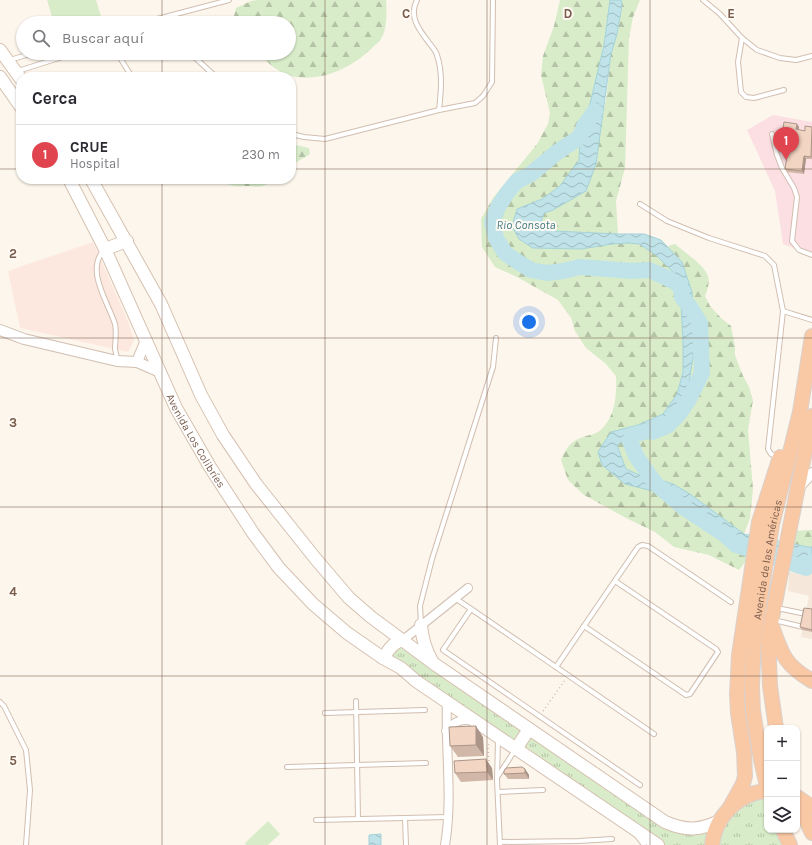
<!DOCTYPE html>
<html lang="es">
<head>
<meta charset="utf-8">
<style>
  body { margin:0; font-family:Karla,sans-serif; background:#f7f7f7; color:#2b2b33 }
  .controls { position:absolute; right:12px; bottom:12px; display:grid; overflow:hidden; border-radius:8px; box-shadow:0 1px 3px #0004 }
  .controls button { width:36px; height:36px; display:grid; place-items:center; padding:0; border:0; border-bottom:1px solid #e1e1e2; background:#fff; color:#2b2b33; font:20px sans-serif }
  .you { position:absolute; left:529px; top:322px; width:14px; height:14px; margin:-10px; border:3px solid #fff; border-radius:50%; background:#1a73e8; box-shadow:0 0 0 6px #1a73e833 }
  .badge { display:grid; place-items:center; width:26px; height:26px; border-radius:50%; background:#e76f51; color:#fff; font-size:13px; font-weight:700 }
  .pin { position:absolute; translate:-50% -33px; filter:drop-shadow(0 1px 2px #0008) }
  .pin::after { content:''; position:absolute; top:21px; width:14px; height:12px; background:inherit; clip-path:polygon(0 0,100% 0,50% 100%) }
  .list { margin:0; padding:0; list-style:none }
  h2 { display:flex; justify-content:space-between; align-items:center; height:52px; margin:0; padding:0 16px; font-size:17px }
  h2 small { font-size:13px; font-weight:400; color:#7c7c81 }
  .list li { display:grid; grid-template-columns:26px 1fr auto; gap:12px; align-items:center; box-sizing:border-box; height:60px; padding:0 16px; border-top:1px solid #e1e1e2 }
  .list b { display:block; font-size:15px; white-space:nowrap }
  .list p { margin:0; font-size:13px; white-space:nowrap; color:#7c7c81 }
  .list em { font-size:13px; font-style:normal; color:#7c7c81 }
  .icon { flex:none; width:22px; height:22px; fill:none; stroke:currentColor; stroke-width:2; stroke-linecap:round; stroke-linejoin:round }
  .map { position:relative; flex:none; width:812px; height:845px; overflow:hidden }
  .search { position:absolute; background:#fff; box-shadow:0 1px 3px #0004; left:16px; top:16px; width:280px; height:44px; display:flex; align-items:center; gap:10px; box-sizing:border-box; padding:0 14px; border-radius:22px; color:#7c7c81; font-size:15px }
  .panel { position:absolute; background:#fff; box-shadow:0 1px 3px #0004; left:16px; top:72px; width:280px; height:112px; border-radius:16px }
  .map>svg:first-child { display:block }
  .residential { fill:#f5e8da }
  .commercial { fill:#fde8e0 }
  .medical { fill:#fbdfe3 }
  .grass { fill:url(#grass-tufts) }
  .forest { fill:url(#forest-firs) }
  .park { fill:#d8ecc9 }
  .water { fill:url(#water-waves); stroke:#a5d3da }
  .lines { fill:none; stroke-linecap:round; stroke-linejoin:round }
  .river { stroke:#bfe3e8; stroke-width:16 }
  .service-casing { stroke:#d1beb0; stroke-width:6 }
  .minor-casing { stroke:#d1beb0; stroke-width:10 }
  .tertiary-casing { stroke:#d1beb0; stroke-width:12 }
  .secondary-casing { stroke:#d6c0b0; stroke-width:14 }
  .trunk-casing { stroke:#dad1cd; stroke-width:16 }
  .path { stroke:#d9b8a5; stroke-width:1.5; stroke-dasharray:1 3; stroke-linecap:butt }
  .service { stroke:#fff; stroke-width:4 }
  .minor { stroke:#fff; stroke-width:8 }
  .tertiary { stroke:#fff; stroke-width:10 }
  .secondary { stroke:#fff; stroke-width:12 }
  .trunk { stroke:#f9c8a4; stroke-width:14 }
  .wall { fill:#d1b7a8 }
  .shaded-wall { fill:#aa9588 }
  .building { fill:#f3d5c3; stroke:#aa9588 }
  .grid { fill:none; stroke:#7a5c4d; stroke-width:1; stroke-opacity:0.55 }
  .labels { text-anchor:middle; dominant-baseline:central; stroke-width:4; stroke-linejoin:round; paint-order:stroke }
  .street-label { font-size:11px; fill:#7a5c4d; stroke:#fffaf3 }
  .water-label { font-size:12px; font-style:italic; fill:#437c86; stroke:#fffaf3 }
  .grid-label { font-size:13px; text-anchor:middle; font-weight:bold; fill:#7a5c4d; stroke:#fffaf3; stroke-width:4; stroke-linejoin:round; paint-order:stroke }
</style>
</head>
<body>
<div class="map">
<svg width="812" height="845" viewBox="0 0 812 845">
  <defs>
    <pattern id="grass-tufts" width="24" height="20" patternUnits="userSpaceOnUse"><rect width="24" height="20" fill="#d8ecc9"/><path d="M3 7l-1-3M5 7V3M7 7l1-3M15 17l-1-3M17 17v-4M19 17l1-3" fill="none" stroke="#b4c2a5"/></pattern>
    <pattern id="forest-firs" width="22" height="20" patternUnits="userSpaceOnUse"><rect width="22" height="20" fill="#d8ecc9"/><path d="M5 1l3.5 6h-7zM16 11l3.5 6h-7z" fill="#b4c2a5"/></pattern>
    <pattern id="water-waves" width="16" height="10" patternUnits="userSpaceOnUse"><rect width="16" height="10" fill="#bfe3e8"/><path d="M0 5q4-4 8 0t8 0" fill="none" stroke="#a0bbbe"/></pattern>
  </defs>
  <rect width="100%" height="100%" fill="#fdf6ec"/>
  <path class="residential" d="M789,572L812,574V639L801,637L809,596L788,591Z"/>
  <path class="commercial" d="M93,242L129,324L134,340L128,352L20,328L8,271Z"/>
  <path class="medical" d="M773,115L812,122V255L783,244L775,191L747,130Z"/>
  <path class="grass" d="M398,641L665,822L699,829L764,792L767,803V830H777L783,845H658L383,658Z"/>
  <g class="forest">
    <path d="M258,0H386C387,11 387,30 381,39C379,42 375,45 372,48C351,69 317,84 288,75C276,71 266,61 258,53H289V23H234L233,20L236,8L251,1Z"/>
    <path d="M560,0H610L604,45L589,108L580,137L579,160L560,186L542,199L517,209L533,248L581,249L612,244L628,243L639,244L656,255L673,272L680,285L683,341V372L677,394L663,414L638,425L611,432L602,465L625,484L668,495L681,500L722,527L751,549L750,556L739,570L709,555L674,547L655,532L628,519L584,495L568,480L561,460C568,445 571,441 586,436C590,435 595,434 598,432C615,420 617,395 616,376L605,363L586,348L575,331L571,318L558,300L517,277L495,267L482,247L481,219L493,198L537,144L548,124L550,113L541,75L543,56L554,26Z"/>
    <path d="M621,0H640L633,17L629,38L625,168L616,201L618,234L555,231L540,225L544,213L553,210L600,127L606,99L611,54L617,34L622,5Z"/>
    <path d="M291,144L309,148L310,154C303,159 296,161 291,167Z"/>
    <path d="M224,179H275C262,188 262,187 247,186C239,186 236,187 227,184Z"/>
    <path d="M675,244C683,251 701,263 706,272C711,279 708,289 705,296L710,306L721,318L731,326L735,346V355L743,376L749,387L753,400L748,430L753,489L750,518L744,534L690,494L655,478L637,474L626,469L617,445L632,435L653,432L667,426L695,344L692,292L682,262L668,248L670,245Z"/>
    <path d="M812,530V547H808L789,543L792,531Z"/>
    <path d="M785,558L812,562V569L783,567Z"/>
  </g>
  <g class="park">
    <path d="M47,0H96L103,23H54Z"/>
    <path d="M268,821L280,834L268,845H246L245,843Z"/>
  </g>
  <g class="water">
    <path d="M610,0H621L622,5L617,34L611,54L596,164L586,191L553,210L544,213L540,225L555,231L618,234H644L661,240L682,262L692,292L695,344L687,395L679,414L667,426L653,432L632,435L617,445L626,469L637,474L655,478L673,484L690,494L744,534L808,547H812V562L801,561L751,549L722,527L681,500L668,495L625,484L602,465L598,452L611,432L638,425L663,414L677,394L683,372V341L680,285L673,272L656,255L639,244L628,243L612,244L581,249L533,248L519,239L512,226L517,209L542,199L560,186L579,160L580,137L589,108L604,45Z"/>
    <path d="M381,834V845H369V835Z"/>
  </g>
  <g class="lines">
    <path class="river" d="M595,111L584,126L580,137L556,153L531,174L517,181L507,193L498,207L492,222L496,238L505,253L518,262L531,270L547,273L563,271L580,267L632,271L649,270L665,277L680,285L682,297L692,310L700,323L702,373L688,401L679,414L667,426L653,432L648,431L632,435L630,441L636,456L655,483L683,507L724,534L736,545L806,568L812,562"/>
    <defs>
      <g id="service">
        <path d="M417,0C408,17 420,31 430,44C433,48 436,51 437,55C443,73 441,92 439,110"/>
        <path d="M703,0L720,14L742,38L757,50L780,58L796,60L812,56"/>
        <path d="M142,23L229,0"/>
        <path d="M742,38L738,62L741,92L746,97L754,98L784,90"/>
        <path d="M117,53L132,77"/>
        <path d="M190,53L216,77"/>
        <path d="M10,60L33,53"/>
        <path d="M18,71L62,57L79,53"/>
        <path d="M291,134L304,137L325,139L439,110L475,103L483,96L492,82L493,0"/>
        <path d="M772,134L777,155L782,168L794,188L797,197L792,241L799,250L812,255"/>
        <path d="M640,204L667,221L709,238L765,256L774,265L783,311"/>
        <path d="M104,250C85,270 108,302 115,324C117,332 115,341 115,349C116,353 117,357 117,361"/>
        <path d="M778,457L771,454L768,449L783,311L812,320"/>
        <path d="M455,598L654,734"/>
        <path d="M777,608L806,614"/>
        <path d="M471,609L443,650L640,785"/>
        <path d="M774,620L803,627"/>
        <path d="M421,623L420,606L432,559L493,367L496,338"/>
        <path d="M584,626L686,695L690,694L718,652L716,649L615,581"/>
        <path d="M556,667L638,547L642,545L648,546L731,602"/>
        <path d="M356,701L358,819"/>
        <path d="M0,702L4,706L26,750L30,790L26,845"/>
        <path d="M325,713L425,710"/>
        <path d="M498,740L497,780L500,845"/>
        <path d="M287,767L426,763"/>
        <path d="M498,776L515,750"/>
        <path d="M498,792L543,790"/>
        <path d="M405,818L406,845"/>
        <path d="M316,820L448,817"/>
        <path d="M638,837L644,845"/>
        <path d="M500,842L579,841L612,839"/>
      </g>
      <g id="minor">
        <path d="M403,640L468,588"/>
        <path d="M446,731C453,722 461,718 472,721"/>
        <path d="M445,845C453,798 445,749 447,702"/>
      </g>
      <g id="tertiary">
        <path d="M0,330L24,339L117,361L137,362L160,372"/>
        <path d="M137,362L146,340"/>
        <path d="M798,488L812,473"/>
      </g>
      <g id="secondary">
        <path d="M0,50L21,79"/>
        <path d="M0,77L21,107"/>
        <path id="s1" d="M69,179L105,249L176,408L210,467L253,533L279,568L313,604L347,633L383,658L401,668L416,681L447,702L658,845"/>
        <path d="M91,179L161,304L201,395L223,435L256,484L315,558L349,598L371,617L433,663L665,822C686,831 700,831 721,820"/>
        <path d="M105,249L127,241"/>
        <path d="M421,625C422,638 425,649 432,661"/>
        <path d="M383,658C389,650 393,642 403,640"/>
        <path d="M516,749L529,729"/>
      </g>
      <g id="trunk">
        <path d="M772,626C782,655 785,665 812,681"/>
        <path d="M776,728L770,686L768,638L812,416"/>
        <path id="s2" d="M767,786L761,760L753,711L752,687L754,637L772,525L800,412L812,336"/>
        <path d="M797,797L812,807"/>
        <path d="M797,800L812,833"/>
        <path d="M729,809L743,784L745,776L744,752L738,713L737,694L739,655L759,522L780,457"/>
        <path d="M783,830L790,845"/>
        <path d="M712,845C715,817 738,793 767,791"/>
      </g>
    </defs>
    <use href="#service" class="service-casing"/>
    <use href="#minor" class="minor-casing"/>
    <use href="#tertiary" class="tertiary-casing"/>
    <use href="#secondary" class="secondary-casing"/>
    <use href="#trunk" class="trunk-casing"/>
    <g class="path">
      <path d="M543,711L565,680"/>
      <path d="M487,763H489L488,746L490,743"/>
    </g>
    <use href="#service" class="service"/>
    <use href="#minor" class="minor"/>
    <use href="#tertiary" class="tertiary"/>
    <use href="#secondary" class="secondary"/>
    <use href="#trunk" class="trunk"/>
  </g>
  <g class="wall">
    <path d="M799,127L798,130L805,131L812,127V159H806L804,174L787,172L785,169L788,152L782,151L780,148Z"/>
    <path d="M812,609V632L802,630L800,627Z"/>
    <path d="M483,737L484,756L458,757L450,746Z"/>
    <path d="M492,768L493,780L461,782L455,773Z"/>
    <path d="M525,769L529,775V779H508L504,774Z"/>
  </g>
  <g class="shaded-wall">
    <path d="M797,124L799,127L798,132L796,129Z"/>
    <path d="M804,156L806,159L804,174L802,171Z"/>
    <path d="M476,726L483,737L484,756L476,745Z"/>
    <path d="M486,759L492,768L493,780L487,772Z"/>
    <path d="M525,769L529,775V779L525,773Z"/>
  </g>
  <g class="building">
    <path d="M784,122L797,124L796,129L805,131V126L812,127L811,157L804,156L802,171L785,169L788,149L780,148Z"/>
    <path d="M804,608L812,609V630L800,627Z"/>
    <path d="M476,726V745L450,746L449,727Z"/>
    <path d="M486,759L487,772L455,773L454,761Z"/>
    <path d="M522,767L525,769V773L504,774V771L506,768Z"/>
  </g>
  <path class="grid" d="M162,0V23M325,0V845M487,0V845M650,0V845M162,53V77M0,169H21M291,169H812M162,179V845M0,338H812M0,507H812M0,676H812"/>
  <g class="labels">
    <g class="street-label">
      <text stroke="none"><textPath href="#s1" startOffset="291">Avenida Los Colibríes</textPath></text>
      <text stroke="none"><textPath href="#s2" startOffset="229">Avenida de las Américas</textPath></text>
    </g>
    <g class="water-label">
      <text x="526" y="225">Rio Consota</text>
    </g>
  </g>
  <g class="grid-label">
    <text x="406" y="18">C</text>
    <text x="568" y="18">D</text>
    <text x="731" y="18">E</text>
    <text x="13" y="258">2</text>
    <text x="13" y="427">3</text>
    <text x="13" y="596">4</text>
    <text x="13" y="765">5</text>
  </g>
</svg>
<div class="controls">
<button>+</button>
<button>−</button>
<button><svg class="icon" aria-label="layers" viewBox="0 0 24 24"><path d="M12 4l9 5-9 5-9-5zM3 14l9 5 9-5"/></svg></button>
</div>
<div class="you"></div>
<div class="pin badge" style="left:786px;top:160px;background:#e0444e">1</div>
<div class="search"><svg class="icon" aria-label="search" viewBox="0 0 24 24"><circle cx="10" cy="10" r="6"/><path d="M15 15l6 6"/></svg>Buscar aquí</div>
<section class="panel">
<h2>Cerca<small></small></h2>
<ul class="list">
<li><span class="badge" style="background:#e0444e">1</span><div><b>CRUE</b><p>Hospital</p></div><em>230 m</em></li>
</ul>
</section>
</div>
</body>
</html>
